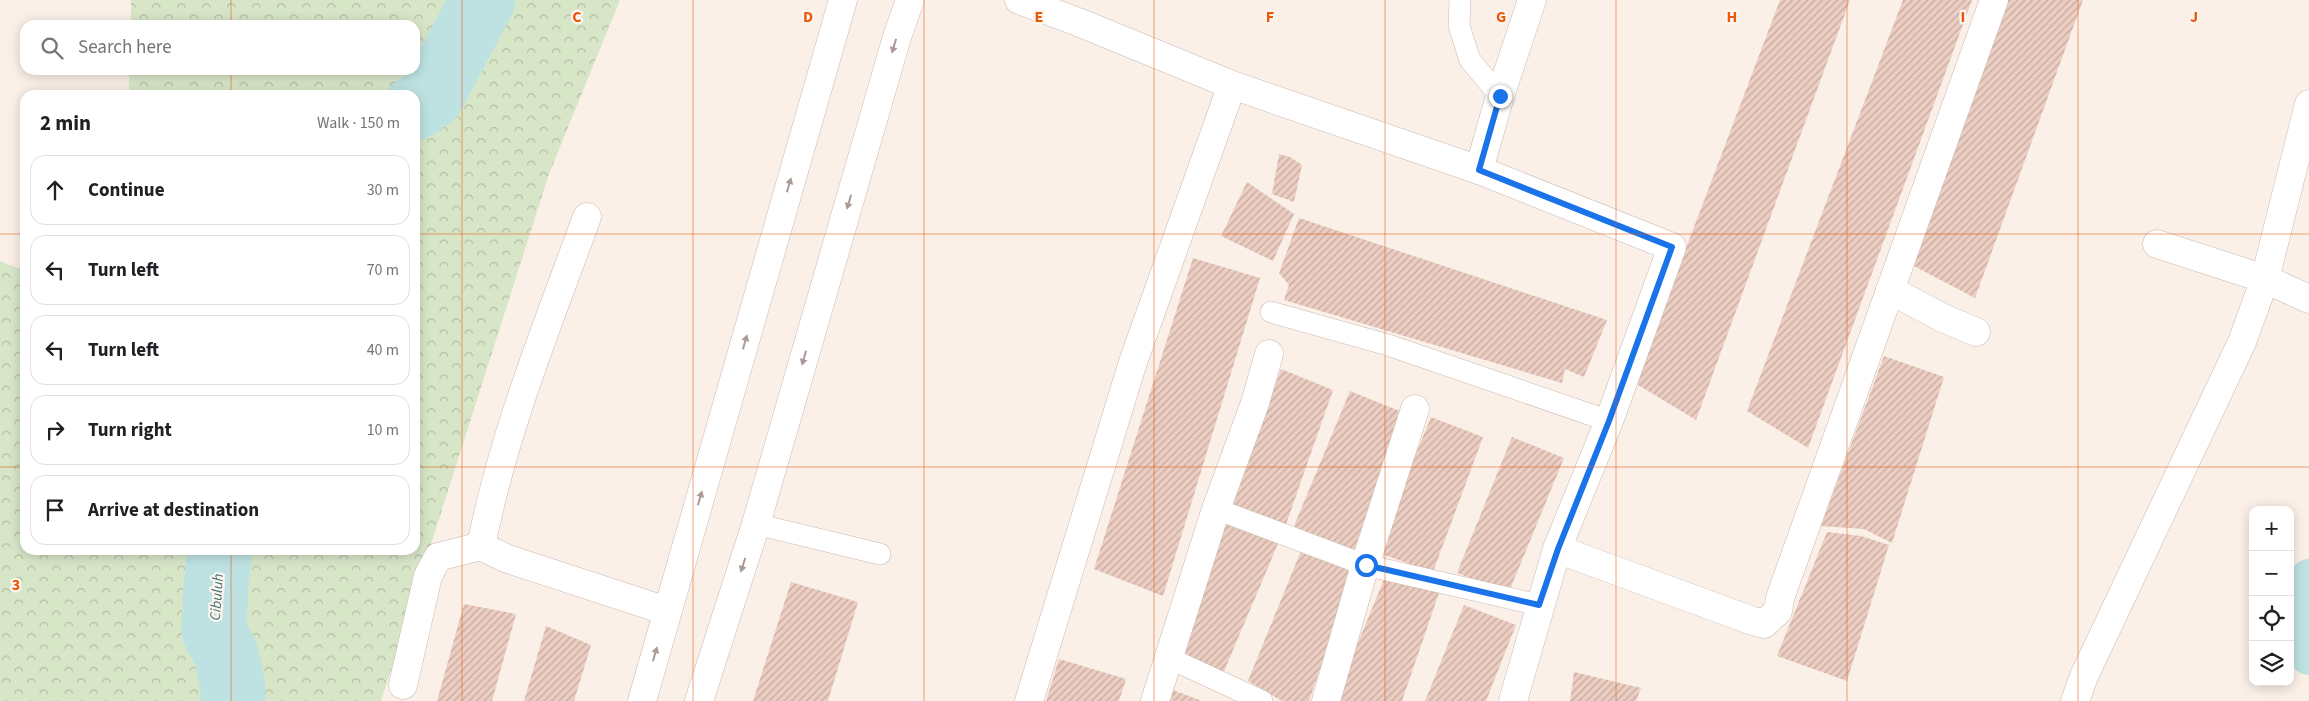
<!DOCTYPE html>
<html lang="en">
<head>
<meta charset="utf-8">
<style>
  body { margin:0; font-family:"Source Sans 3",sans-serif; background:#f6f6f6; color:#202124 }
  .controls { position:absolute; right:15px; bottom:15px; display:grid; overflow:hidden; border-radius:10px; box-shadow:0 2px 12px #0003 }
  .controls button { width:45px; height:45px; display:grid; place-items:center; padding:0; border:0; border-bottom:1px solid #e0e0e0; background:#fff; color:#202124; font:25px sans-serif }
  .stop { position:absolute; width:15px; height:15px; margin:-11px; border:4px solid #1a73e8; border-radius:50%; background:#fff }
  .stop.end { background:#1a73e8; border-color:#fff; box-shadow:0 1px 5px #0008 }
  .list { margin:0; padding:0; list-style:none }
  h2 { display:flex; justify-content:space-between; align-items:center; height:65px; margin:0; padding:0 20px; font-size:21px }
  h2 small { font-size:16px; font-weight:400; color:#757577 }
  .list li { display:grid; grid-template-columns:32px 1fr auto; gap:15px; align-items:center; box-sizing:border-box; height:70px; margin:0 10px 10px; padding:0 10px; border:1px solid #e0e0e0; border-radius:15px }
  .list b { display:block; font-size:19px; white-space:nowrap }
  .list em { font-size:16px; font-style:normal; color:#757577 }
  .icon { flex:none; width:28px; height:28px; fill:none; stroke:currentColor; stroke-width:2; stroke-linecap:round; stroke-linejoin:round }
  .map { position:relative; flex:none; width:2309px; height:701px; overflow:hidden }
  .search { position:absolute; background:#fff; box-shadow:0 2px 12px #0003; left:20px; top:20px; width:400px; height:55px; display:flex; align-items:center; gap:12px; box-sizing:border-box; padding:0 18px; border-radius:15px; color:#757577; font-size:19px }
  .panel { position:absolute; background:#fff; box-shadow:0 2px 12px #0003; left:20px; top:90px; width:400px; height:465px; border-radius:15px }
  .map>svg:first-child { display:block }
  .forest { fill:url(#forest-crowns) }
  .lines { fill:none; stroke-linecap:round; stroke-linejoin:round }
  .canal { stroke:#bee2e2; stroke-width:38 }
  .river { stroke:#bee2e2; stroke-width:65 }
  .building { fill:url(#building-hatch) }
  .service-casing { stroke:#cbb7af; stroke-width:22 }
  .minor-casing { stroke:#cbb7af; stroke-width:29 }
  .service { stroke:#fff; stroke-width:21 }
  .minor { stroke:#fff; stroke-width:28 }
  .oneway { fill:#aa9a95 }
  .route { stroke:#1a73e8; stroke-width:6 }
  .grid { fill:none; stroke:#e8590c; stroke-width:1; stroke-opacity:0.55 }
  .labels { text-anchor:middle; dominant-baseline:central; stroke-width:4.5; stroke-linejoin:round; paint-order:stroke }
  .water-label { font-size:15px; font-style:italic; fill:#447475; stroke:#fdf5ee }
  .grid-label { font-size:16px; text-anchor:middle; font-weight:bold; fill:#e8590c; stroke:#fdf5ee; stroke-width:4.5; stroke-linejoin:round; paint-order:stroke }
</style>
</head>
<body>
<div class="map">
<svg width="2309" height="701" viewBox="0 0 2309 701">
  <defs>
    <pattern id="forest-crowns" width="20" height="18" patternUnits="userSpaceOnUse" patternTransform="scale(1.25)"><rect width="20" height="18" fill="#d8e6c8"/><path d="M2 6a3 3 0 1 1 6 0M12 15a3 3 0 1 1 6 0" fill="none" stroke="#b4bda5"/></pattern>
    <pattern id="building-hatch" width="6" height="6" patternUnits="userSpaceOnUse" patternTransform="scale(1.25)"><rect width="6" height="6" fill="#eccdc2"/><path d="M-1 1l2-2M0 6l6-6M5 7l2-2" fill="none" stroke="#c4a9a0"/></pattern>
  </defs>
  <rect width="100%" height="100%" fill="#faf0e8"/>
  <path class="forest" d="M131,0H620L549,174L381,701H0V261L25,271V550H415V95H129V70H415V25H131Z"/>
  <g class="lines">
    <path class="canal" d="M2309,578L2304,583V651L2309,656"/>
    <g class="river">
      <path d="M415,108L432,96L483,0"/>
      <path d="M220,550L216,584L214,631L226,654L233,687V701"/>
    </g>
  </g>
  <g class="building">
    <path d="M1780,0H1850L1696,420L1635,383Z"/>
    <path d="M1903,0H1972L1808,448L1747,411Z"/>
    <path d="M2003,0H2083L1975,298L1910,264Z"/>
    <path d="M1279,154L1290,157L1302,165L1294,202L1272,194Z"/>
    <path d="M1247,182L1294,214L1273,261L1221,236Z"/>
    <path d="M1299,218L1607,320L1584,377L1565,369L1562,383L1284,300L1289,285L1279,273Z"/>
    <path d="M1193,258L1260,278L1163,596L1094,569Z"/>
    <path d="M1884,356L1944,377L1892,543L1864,529L1821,526Z"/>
    <path d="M1281,369L1333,390L1284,530L1233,505Z"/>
    <path d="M1350,391L1402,412L1351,559L1294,526Z"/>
    <path d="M1431,417L1483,437L1433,572L1376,552Z"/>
    <path d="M1512,437L1564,458L1509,592L1457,573Z"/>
    <path d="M1228,518L1280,539L1222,676L1178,655Z"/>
    <path d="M1827,532L1861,536L1889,545L1847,681L1777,656Z"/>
    <path d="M1303,546L1355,567L1309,701H1282L1248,681Z"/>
    <path d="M1387,572L1439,593L1402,701H1334Z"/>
    <path d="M791,582L858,602L828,701H753Z"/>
    <path d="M464,604L516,614L492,701H437Z"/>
    <path d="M1464,605L1516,625L1486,701H1425Z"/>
    <path d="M546,626L591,645L574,701H524Z"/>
    <path d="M1059,659L1126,679L1119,701H1046Z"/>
    <path d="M1574,672L1641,688L1636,701H1570Z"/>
    <path d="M1173,690L1202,701H1169Z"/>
  </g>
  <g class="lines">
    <defs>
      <g id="service">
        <path d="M1460,0L1459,26L1470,60L1500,96"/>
        <path d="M1271,312L1388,345L1609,421"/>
        <path d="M1216,509L1365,565L1539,605"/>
        <path d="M756,524L880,554"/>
        <path d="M1169,658L1262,701"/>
      </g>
      <g id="minor">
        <path d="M1019,0L1078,22L1232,85L1479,170L1672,247L1609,421L1557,549L1513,701"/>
        <path d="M1479,170L1500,96L1532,0"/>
        <path d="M2157,244L2265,279L2309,299"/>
        <path d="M1890,290L1943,318L1976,332"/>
        <path d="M481,546C504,431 547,326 587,217"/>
        <path d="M1557,549L1750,620L1764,624L1778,611L1780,598L1994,0"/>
        <path d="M403,685L428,576L438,557L481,546L505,558L667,611"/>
        <path d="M642,701L843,0"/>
        <path d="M699,701L756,524L897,37L910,0"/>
        <path d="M1029,701L1133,362L1232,85"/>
        <path d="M1155,701L1216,509L1255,403L1269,354"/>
        <path d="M1326,701L1365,565L1415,409"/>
        <path d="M2075,701L2084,676L2242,342L2265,279L2309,104"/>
      </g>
    </defs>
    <use href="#service" class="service-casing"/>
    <use href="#minor" class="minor-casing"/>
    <use href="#service" class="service"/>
    <use href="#minor" class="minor"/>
  </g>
  <defs><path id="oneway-solid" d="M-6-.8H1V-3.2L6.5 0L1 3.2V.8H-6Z" transform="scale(1.25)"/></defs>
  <g class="oneway">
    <use href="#oneway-solid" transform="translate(894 46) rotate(106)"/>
    <use href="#oneway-solid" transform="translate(789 185) rotate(-74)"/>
    <use href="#oneway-solid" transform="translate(849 202) rotate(106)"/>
    <use href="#oneway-solid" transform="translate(745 342) rotate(-74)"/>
    <use href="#oneway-solid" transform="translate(804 358) rotate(106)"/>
    <use href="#oneway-solid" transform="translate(700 498) rotate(-74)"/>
    <use href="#oneway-solid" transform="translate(743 565) rotate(108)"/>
    <use href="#oneway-solid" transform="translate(655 654) rotate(-74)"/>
  </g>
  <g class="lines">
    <path class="route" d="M1366,565L1539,605L1558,549L1609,421L1672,247L1479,170L1500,96"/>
  </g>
  <path class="grid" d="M231,0V25M462,0V701M693,0V701M924,0V701M1154,0V701M1385,0V701M1616,0V701M1847,0V701M2078,0V701M231,70V95M0,234H25M415,234H2309M0,467H25M415,467H2309M231,550V701"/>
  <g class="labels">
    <g class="water-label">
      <text transform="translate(217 597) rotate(-86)">Cibuluh</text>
    </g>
  </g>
  <g class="grid-label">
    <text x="577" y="22">C</text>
    <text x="808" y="22">D</text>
    <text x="1039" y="22">E</text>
    <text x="1270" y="22">F</text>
    <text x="1501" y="22">G</text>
    <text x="1732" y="22">H</text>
    <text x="1963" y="22">I</text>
    <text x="2194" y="22">J</text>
    <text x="16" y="590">3</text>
  </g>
</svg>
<div class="controls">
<button>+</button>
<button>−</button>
<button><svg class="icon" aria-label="locate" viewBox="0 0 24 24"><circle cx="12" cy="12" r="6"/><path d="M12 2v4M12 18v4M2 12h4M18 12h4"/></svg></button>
<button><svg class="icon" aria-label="layers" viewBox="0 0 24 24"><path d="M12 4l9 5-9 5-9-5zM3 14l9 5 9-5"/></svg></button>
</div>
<div class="stop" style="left:1366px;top:565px"></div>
<div class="stop end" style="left:1500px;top:96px"></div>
<div class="search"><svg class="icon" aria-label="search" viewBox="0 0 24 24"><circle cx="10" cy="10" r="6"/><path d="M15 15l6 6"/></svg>Search here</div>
<section class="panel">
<h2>2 min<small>Walk · 150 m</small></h2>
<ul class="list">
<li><svg class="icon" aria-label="ahead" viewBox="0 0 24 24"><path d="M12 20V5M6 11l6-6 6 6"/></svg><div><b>Continue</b></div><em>30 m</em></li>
<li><svg class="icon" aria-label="left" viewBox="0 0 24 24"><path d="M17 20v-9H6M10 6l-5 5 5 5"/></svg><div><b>Turn left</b></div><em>70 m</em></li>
<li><svg class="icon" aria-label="left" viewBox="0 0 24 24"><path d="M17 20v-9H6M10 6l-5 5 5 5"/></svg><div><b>Turn left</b></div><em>40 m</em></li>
<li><svg class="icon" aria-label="right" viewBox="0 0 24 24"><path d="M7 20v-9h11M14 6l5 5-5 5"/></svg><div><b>Turn right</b></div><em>10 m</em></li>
<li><svg class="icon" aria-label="arrive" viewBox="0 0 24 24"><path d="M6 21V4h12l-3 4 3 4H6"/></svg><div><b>Arrive at destination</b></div></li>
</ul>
</section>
</div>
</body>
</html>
